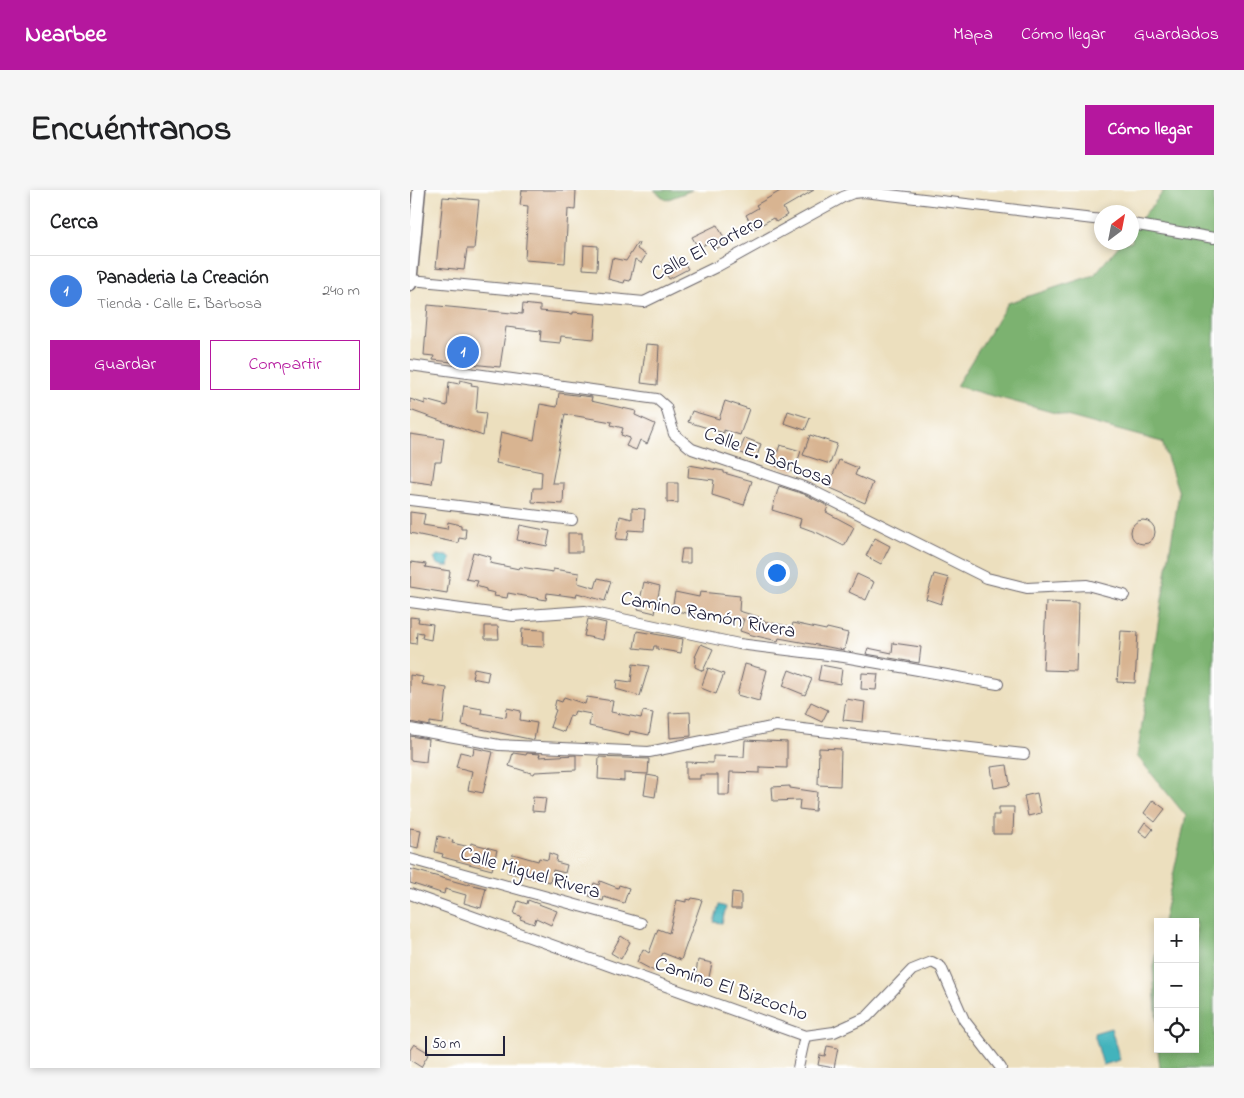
<!DOCTYPE html>
<html lang="es">
<head>
<meta charset="utf-8">
<style>
  body { margin:0; font-family:"Indie Flower",sans-serif; background:#f6f6f6; color:#202124 }
  .controls { position:absolute; right:15px; bottom:15px; display:grid; overflow:hidden; border-radius:0px; box-shadow:0 2px 8px #0003 }
  .controls button { width:45px; height:45px; display:grid; place-items:center; padding:0; border:0; border-bottom:1px solid #e0e0e0; background:#fff; color:#202124; font:25px sans-serif }
  .compass { position:absolute; left:684px; top:15px; width:45px; height:45px; border-radius:50%; background:#fff; box-shadow:0 2px 8px #0003; rotate:32deg }
  .scale { position:absolute; left:15px; bottom:12px; width:80px; box-sizing:border-box; padding-left:5px; border:2px solid #22223b; border-top:0; font-size:14px; line-height:18px; white-space:nowrap; color:#22223b; -webkit-text-stroke:4px #fff; paint-order:stroke }
  .you { position:absolute; left:366px; top:382px; width:18px; height:18px; margin:-12px; border:4px solid #fff; border-radius:50%; background:#1a73e8; box-shadow:0 0 0 8px #1a73e833 }
  .badge { display:grid; place-items:center; width:32px; height:32px; border-radius:50%; background:#b5179e; color:#fff; font-size:16px; font-weight:700 }
  .pin { position:absolute; translate:-50% -50%; border:2px solid #fff; box-shadow:0 1px 5px #0006 }
  .list { margin:0; padding:0; list-style:none }
  h2 { display:flex; justify-content:space-between; align-items:center; height:65px; margin:0; padding:0 20px; font-size:21px }
  h2 small { font-size:16px; font-weight:400; color:#757577 }
  .list li { display:grid; grid-template-columns:32px 1fr auto; gap:15px; align-items:center; box-sizing:border-box; height:70px; padding:0 20px; border-top:1px solid #e0e0e0 }
  .list b { display:block; font-size:19px; white-space:nowrap }
  .list p { margin:0; font-size:16px; white-space:nowrap; color:#757577 }
  .list em { font-size:16px; font-style:normal; color:#757577 }
  .actions { display:flex; gap:10px; padding:15px 20px }
  .actions a { flex:1; padding:11px 0; border:1px solid #b5179e; border-radius:0px; text-align:center; font-size:18px; color:#b5179e }
  .actions .main { background:#b5179e; color:#fff }
  .icon { flex:none; width:28px; height:28px; fill:none; stroke:currentColor; stroke-width:2; stroke-linecap:round; stroke-linejoin:round }
  .map { position:relative; flex:none; width:804px; height:878px; overflow:hidden; border-radius:0px }
  header { display:flex; align-items:center; gap:30px; box-sizing:border-box; height:70px; padding:0 25px; background:#b5179e; color:#fff }
  header strong { font-size:24px }
  nav { display:flex; gap:28px; margin-inline-start:auto; font-size:18px }
  .intro { display:flex; align-items:center; justify-content:space-between; box-sizing:border-box; height:120px; padding:0 30px }
  h1 { margin:0; font-size:35px }
  .button { padding:12px 22px; border-radius:0px; background:#b5179e; color:#fff; font-size:18px; font-weight:700 }
  main { display:flex; gap:30px; padding:0 30px }
  aside { flex:1; background:#fff; border-radius:0px; box-shadow:0 2px 8px #0003 }
  .map>svg:first-child { display:block }
  .forest { fill:#7cb26f; stroke:#4f6a55 }
  .water { fill:#43b3bc; stroke:#326a7c }
  .building { fill:#d8b491 }
  .lines { fill:none; stroke-linecap:round; stroke-linejoin:round }
  .minor-casing { stroke:#696469; stroke-width:12 }
  .tertiary-casing { stroke:#696469; stroke-width:15 }
  .minor { stroke:#fff; stroke-width:10 }
  .tertiary { stroke:#fff; stroke-width:12 }
  .labels { text-anchor:middle; dominant-baseline:central; stroke-width:4; stroke-linejoin:round; paint-order:stroke }
  .street-label { font-size:20px; fill:#22223b; stroke:#fff }
</style>
</head>
<body>
<header>
<strong>Nearbee</strong>
<nav><a>Mapa</a><a>Cómo llegar</a><a>Guardados</a></nav>
</header>
<div class="intro"><h1>Encuéntranos</h1><a class="button">Cómo llegar</a></div>
<main>
<aside>
<h2>Cerca<small></small></h2>
<ul class="list">
<li><span class="badge" style="background:#3f7fe0">1</span><div><b>Panaderia La Creación</b><p>Tienda · Calle E. Barbosa</p></div><em>240 m</em></li>
</ul>
<div class="actions"><a class="main">Guardar</a><a>Compartir</a></div>
</aside>
<div class="map">
<svg width="804" height="878" viewBox="0 0 804 878">
  <rect width="100%" height="100%" fill="#fff"/>
  <filter id="ink" filterUnits="userSpaceOnUse"><feTurbulence type="fractalNoise" baseFrequency=".02" numOctaves="2"/><feDisplacementMap in="SourceGraphic" scale="10" xChannelSelector="R" yChannelSelector="G"/><feConvolveMatrix kernelMatrix="1 2 1 2 8 2 1 2 1" color-interpolation-filters="sRGB"/></filter>
  <filter id="wash" filterUnits="userSpaceOnUse"><feTurbulence type="fractalNoise" baseFrequency=".0096" numOctaves="4" result="noise"/><feDisplacementMap in="SourceGraphic" scale="20" xChannelSelector="R" yChannelSelector="G"/><feGaussianBlur stdDeviation="1.12" result="paint"/><feColorMatrix in="noise" values="0 0 0 0 0 0 0 0 0 0 0 0 0 0 0 0 0 1.4 0 .05"/><feComposite in="paint" operator="in"/></filter>
  <g filter="url(#wash)">
    <rect width="100%" height="100%" fill="#ecdfbe"/>
    <g class="forest">
      <path d="M244,0H282L256,10Z"/>
      <path d="M750,0H804V878H750L748,859H785V732H753L776,626L727,566L769,303L752,252L546,196L598,113L684,85L711,53L722,52V40L754,1Z"/>
      <path d="M748,753V849L743,777Z"/>
    </g>
    <g class="water">
      <path d="M27,365L37,366L41,368L39,376H33L27,374L24,368Z"/>
      <path d="M309,715L316,717L312,733L304,732Z"/>
      <path d="M701,838L710,870L693,875L684,843Z"/>
    </g>
    <g id="blocks">
      <g class="building">
        <path d="M112,0H166L165,20L158,19L155,73L115,70L118,16L110,15Z"/>
        <path d="M372,0H404L373,18L377,25L366,32L363,28L344,39L336,25L348,18L346,15Z"/>
        <path d="M33,7L69,10L64,59H57L54,80L26,77Z"/>
        <path d="M307,35L317,53L306,59L302,51L288,58L282,47Z"/>
        <path d="M228,52L229,53L227,59L236,65L231,73L225,69L220,91L215,90L214,93L198,89L202,68L216,71Z"/>
        <path d="M174,55L188,56L187,80L173,79Z"/>
        <path d="M271,67L278,79L259,89L252,77Z"/>
        <path d="M113,114L130,116V121L163,124V122L186,124L184,149L151,146L150,153L130,151L131,141L96,137L90,177L23,170L24,166L14,165L18,115L112,124Z"/>
        <path d="M236,154L249,155L247,195L231,193Z"/>
        <path d="M50,190L62,193L61,195L68,196L66,222L76,223L73,246L0,220V209L15,214V210L37,216L39,192L49,194Z"/>
        <path d="M149,203L182,207L181,211L226,221L225,225L245,234L237,254L230,250L226,260L216,256L220,248L211,245L213,238L201,235L202,232L155,224L142,293H154L153,314L122,312L123,298H131L132,282L86,273L91,242L124,250L130,214L147,217Z"/>
        <path d="M315,211L339,219L330,245L314,240V243L278,232L282,221L309,229Z"/>
        <path d="M378,221L400,228L395,240L374,233Z"/>
        <path d="M0,244L34,249L31,272H25L22,294L0,291Z"/>
        <path d="M400,245L427,254L420,274L393,265Z"/>
        <path d="M335,248L351,254L346,269L329,262Z"/>
        <path d="M370,255L391,261L384,282L363,275Z"/>
        <path d="M429,270L448,278L445,285L463,293L455,313L418,297Z"/>
        <path d="M279,275L314,281V283L342,291L334,315L302,305L304,290L278,287Z"/>
        <path d="M257,293H268V313L257,312Z"/>
        <path d="M369,296L394,304L418,316L416,322L444,337L434,356L408,343L389,336L391,329L362,320Z"/>
        <path d="M222,318L235,319L234,341L219,340L217,350L206,349L210,326L222,329Z"/>
        <path d="M0,322L15,324L13,335L37,339L38,332L51,335V338H56L55,349L49,348L48,353L0,343Z"/>
        <circle cx="733" cy="342" r="12"/>
        <path d="M110,335L140,341L137,356L107,350Z"/>
        <rect x="158" y="343" width="14" height="19"/>
        <path d="M465,348L480,356L471,374L456,366Z"/>
        <path d="M272,359H280V373H270Z"/>
        <path d="M63,362L81,367L80,373L109,379L110,377L143,382V379L169,383L168,393L185,398L188,388L201,391L195,411L167,403L166,407L137,403L136,410L98,403L97,408L84,406L85,403L76,401V399L66,396L68,391L56,389Z"/>
        <path d="M1,372L16,374L15,377L40,381L37,403L0,397Z"/>
        <path d="M447,384L464,392L456,410L439,402Z"/>
        <path d="M524,384L539,388L531,414L516,409Z"/>
        <path d="M234,392L250,396L245,423L228,419Z"/>
        <path d="M265,402L289,407L290,402L330,406L329,421L349,427L348,430L382,437L383,433L416,440L417,438L438,443L434,460L369,448L368,451L342,445L330,441L334,429L281,424L262,420Z"/>
        <path d="M636,412L668,413L666,481L633,480Z"/>
        <path d="M0,427L9,428L8,432L23,434L21,450L12,448L13,443L7,442L6,454L0,453Z"/>
        <path d="M178,429L196,433L193,450L174,446Z"/>
        <path d="M75,436H88L89,449H75Z"/>
        <path d="M112,439L134,440V457L111,456Z"/>
        <path d="M227,441L273,449L271,463L247,459V456H244L243,460L224,458Z"/>
        <path d="M711,441L728,442L725,493L707,492Z"/>
        <path d="M483,453L511,457L509,473L456,464L458,458L482,463Z"/>
        <path d="M291,454L303,459L293,481L285,477L286,467H285Z"/>
        <path d="M223,474L239,476L230,506L206,499L207,490L221,492Z"/>
        <path d="M335,474L357,480L349,511L327,505Z"/>
        <path d="M411,475L432,479L430,494L408,490Z"/>
        <path d="M64,478L79,481L77,491L62,488Z"/>
        <path d="M298,478L314,484L306,504L291,498Z"/>
        <path d="M379,480L402,489L395,505L373,496Z"/>
        <path d="M452,483L468,484L466,500L451,499Z"/>
        <path d="M0,485L13,487L12,494L37,498L33,534L20,532V536L0,532Z"/>
        <path d="M154,507L175,514L177,507L203,511L201,522L231,528L233,521L243,523L239,545L220,541L219,545L179,536L181,524L165,521L163,526L160,525L154,542L140,537L146,520L144,519L146,510L152,512Z"/>
        <path d="M436,509L455,512L453,532L433,530Z"/>
        <path d="M401,512L418,520L412,532L395,524Z"/>
        <path d="M55,516L72,519L71,523L96,527L97,518L111,521L110,530L127,533L124,550L52,535Z"/>
        <path d="M280,522L281,546L260,548L259,523Z"/>
        <path d="M0,546L18,549L16,572L0,570Z"/>
        <path d="M335,550L377,552V578L350,577V583L320,582L319,605H308V585H290V589H276V572L303,573V566L334,567Z"/>
        <path d="M64,558L83,562L73,603L58,600L62,581L46,577L50,562L63,565Z"/>
        <path d="M409,558L431,559L430,596L408,595Z"/>
        <path d="M103,563L116,565L117,563L130,564L129,567L166,565V580L125,582L124,584L99,576Z"/>
        <path d="M189,567L239,569L238,584L214,583V591L188,589Z"/>
        <path d="M597,575L600,595L584,598L581,577Z"/>
        <path d="M237,585L248,587L245,607L234,605Z"/>
        <path d="M380,596V598L407,602L405,621L389,619L390,610L363,611L362,597Z"/>
        <path d="M627,603L631,623L618,626L614,606Z"/>
        <path d="M123,607L136,608L134,622L122,621Z"/>
        <path d="M743,610L755,619L745,632L734,623Z"/>
        <path d="M589,617H604L603,644H583V625H589Z"/>
        <path d="M735,632L743,639L737,647L729,641Z"/>
        <path d="M0,638L11,640L8,658L0,656Z"/>
        <path d="M28,646L43,650L42,653L60,657L61,653L87,660L82,680L32,667L33,664L25,662Z"/>
        <path d="M139,663L147,666L146,672L157,675L155,683L143,680L140,692L97,682L103,664L128,671L129,668L138,670Z"/>
        <path d="M0,679L58,695L59,694L76,698L71,718L54,713L56,705L35,699L34,704L0,693Z"/>
        <path d="M190,691L208,698L209,695L219,698L214,713L194,707L193,711L179,706L184,693L189,695Z"/>
        <path d="M322,702L331,703V719H321Z"/>
        <path d="M282,708L292,710L271,770L253,763L244,781L227,772L233,759L239,763L248,739L259,743L267,710L276,712V709L281,710Z"/>
        <path d="M118,710L147,721L141,735L126,728L124,734L110,729L111,726L104,724L108,711L117,714Z"/>
        <path d="M211,746L220,752L211,769L201,763Z"/>
        <path d="M288,770L302,773L298,792L285,789Z"/>
        <path d="M4,854L19,863L11,877L0,870V860Z"/>
        <path d="M417,856L428,858L424,878L408,875L410,865L415,866Z"/>
      </g>
    </g>
  </g>
  <g filter="url(#ink)">
    <use href="#blocks" fill-opacity="0" stroke="#696469" stroke-width="1"/>
    <g class="lines">
      <defs>
        <g id="minor">
          <path d="M722,34L804,48"/>
          <path d="M1,90L234,112L306,77L433,7L443,3L454,2L692,30"/>
          <path d="M0,175L247,209L256,217L264,244L282,259L399,299L577,388L617,398L677,395L714,405"/>
          <path d="M0,310L162,330"/>
          <path d="M0,412L103,426L175,421L329,454L434,467L588,494"/>
          <path d="M0,539L89,555L239,562L366,536L614,564"/>
          <path d="M0,669L231,733"/>
          <path d="M0,704L395,846L424,842L457,827L502,780L522,772L531,777L554,830L591,878"/>
          <path d="M388,878L395,846"/>
        </g>
        <path id="tertiary" d="M0,94L9,0"/>
      </defs>
      <use href="#minor" class="minor-casing"/>
      <use href="#tertiary" class="tertiary-casing"/>
      <use href="#minor" class="minor"/>
      <use href="#tertiary" class="tertiary"/>
    </g>
  </g>
  <g class="labels">
    <g class="street-label">
      <text transform="translate(298 59) rotate(-27)">Calle El Portero</text>
      <text transform="translate(358 268) rotate(21)">Calle E. Barbosa</text>
      <text transform="translate(298 426) rotate(11)">Camino Ramón Rivera</text>
      <text transform="translate(120 684) rotate(16)">Calle Miguel Rivera</text>
      <text transform="translate(321 800) rotate(19)">Camino El Bizcocho</text>
    </g>
  </g>
</svg>
<div class="controls">
<button>+</button>
<button>−</button>
<button><svg class="icon" aria-label="locate" viewBox="0 0 24 24"><circle cx="12" cy="12" r="6"/><path d="M12 2v4M12 18v4M2 12h4M18 12h4"/></svg></button>
</div>
<svg class="compass" viewBox="-18 -18 36 36"><path d="M0-13l5 13h-10z" fill="#e53935"/><path d="M0 13l5-13h-10z" fill="#757577"/></svg>
<div class="scale">50 m</div>
<div class="you"></div>
<div class="pin badge" style="left:53px;top:162px;background:#3f7fe0">1</div>
</div>
</main>
</body>
</html>
